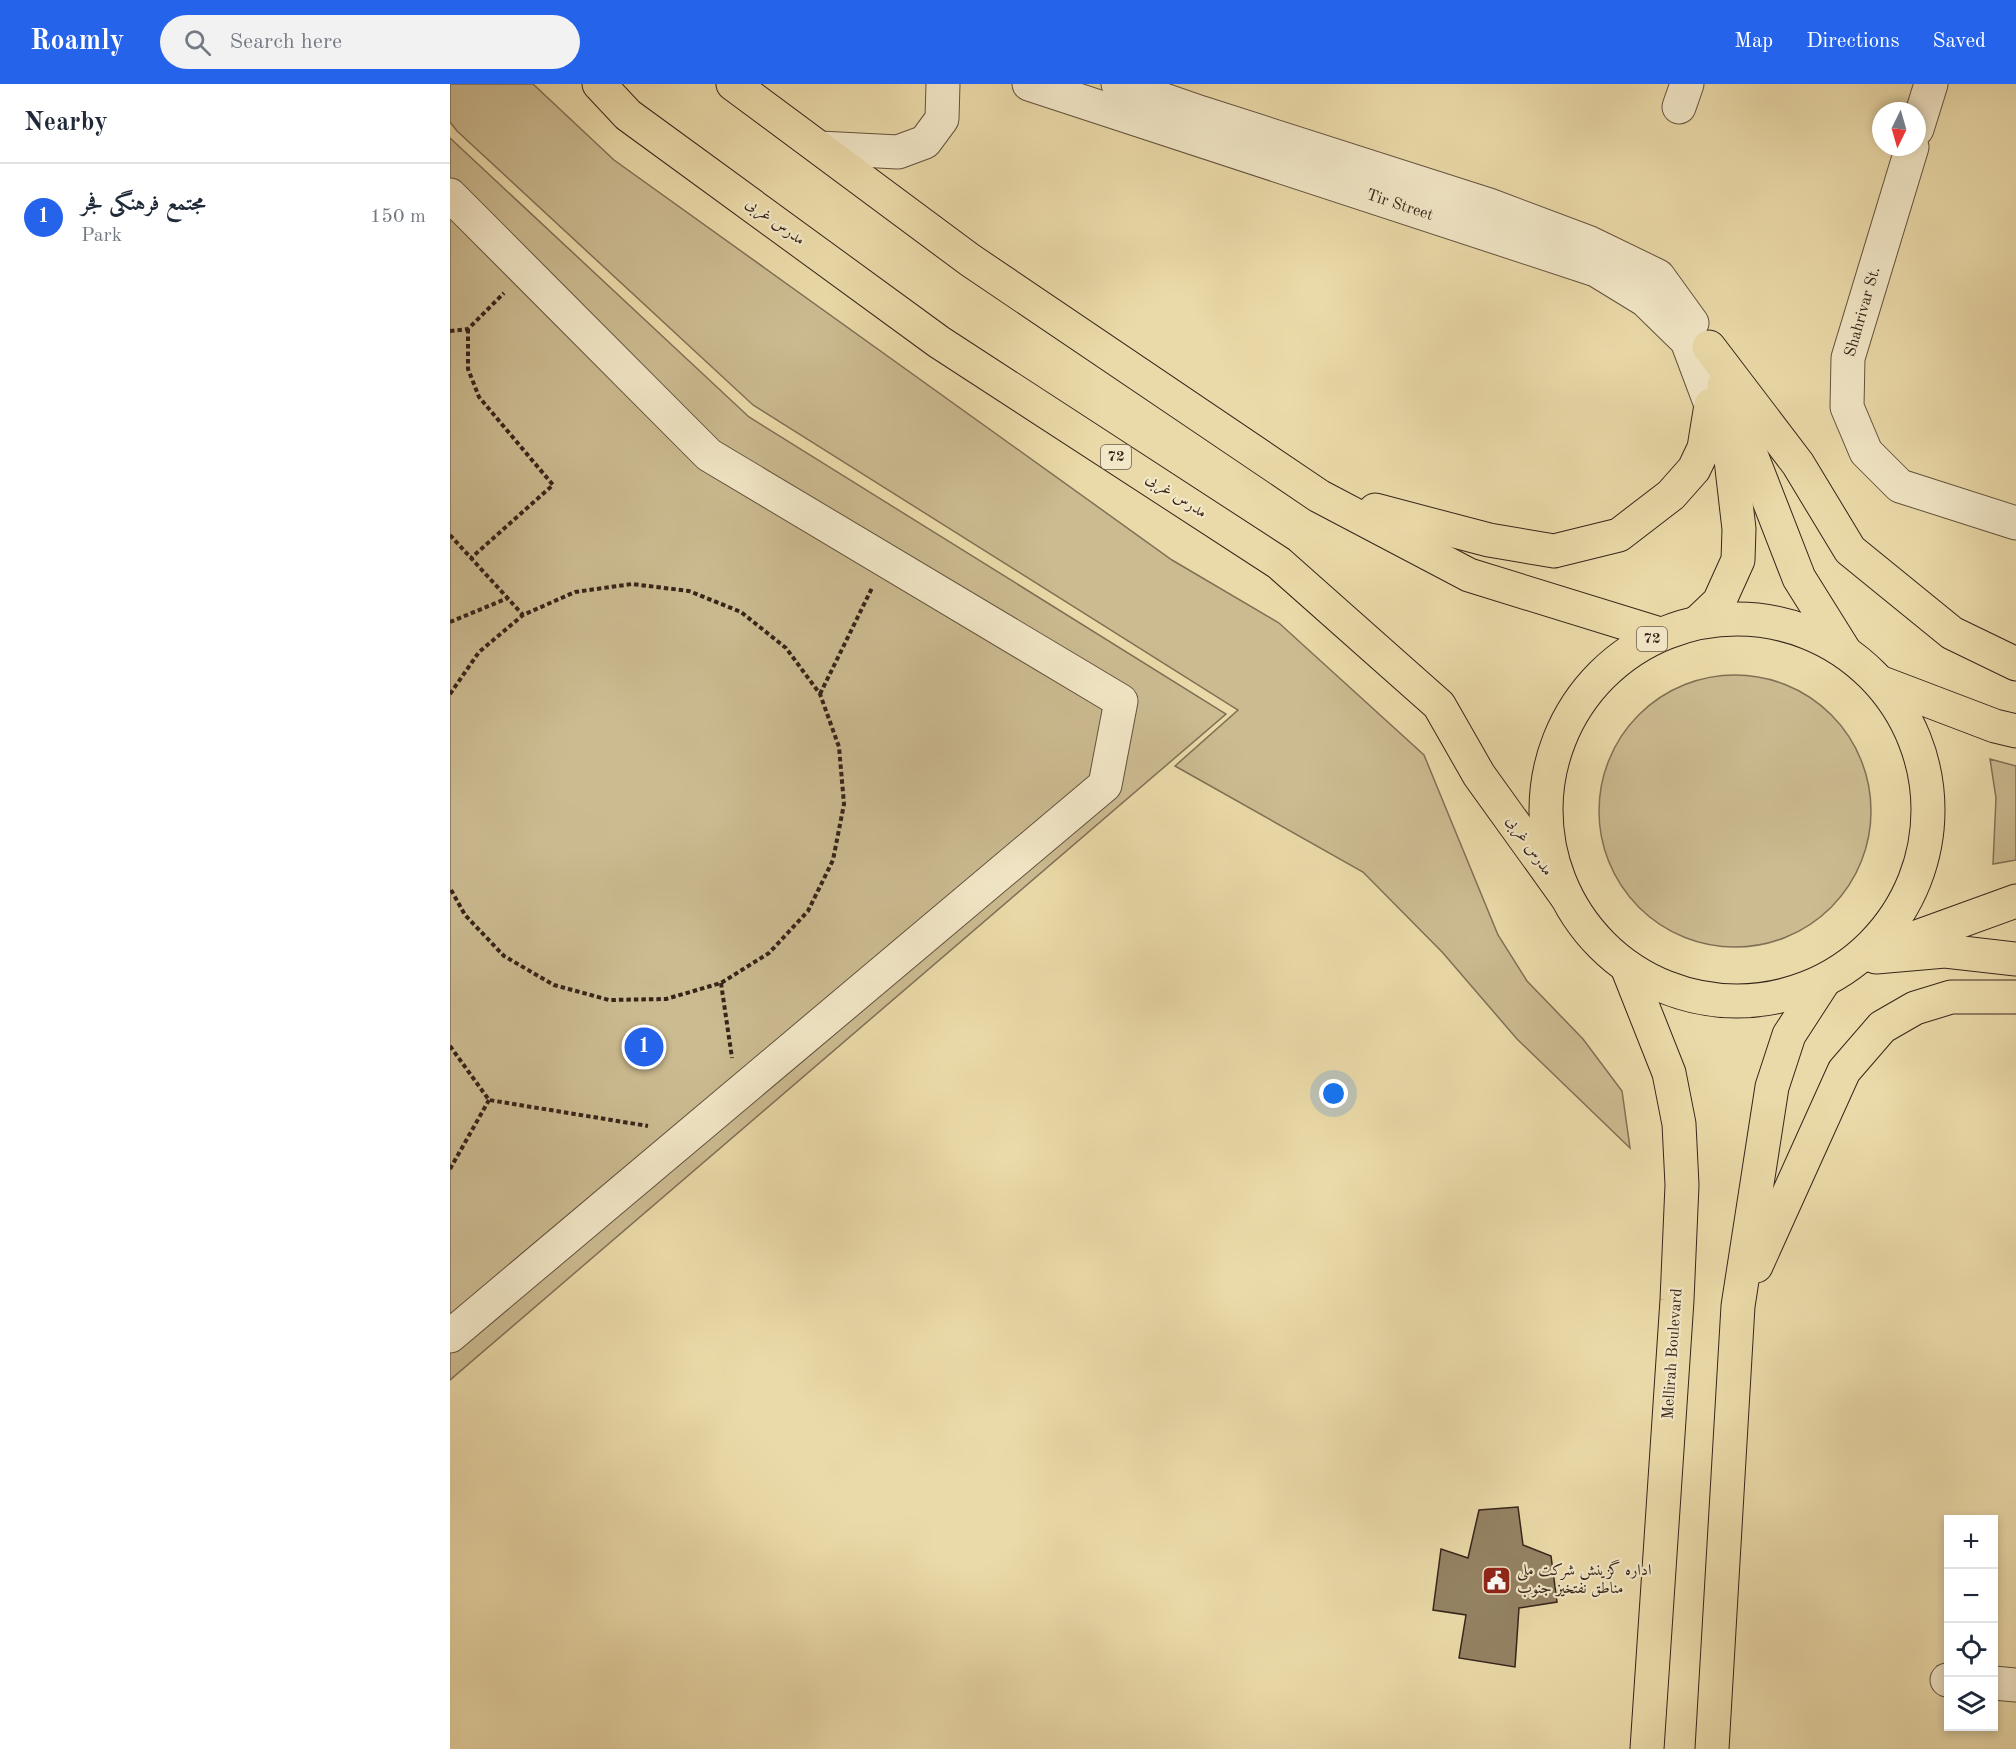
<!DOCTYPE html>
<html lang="en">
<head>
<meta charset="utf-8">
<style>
  body { margin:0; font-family:"Old Standard TT",Amiri,serif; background:#f2f2f3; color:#1f2937 }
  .controls { position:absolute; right:18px; bottom:18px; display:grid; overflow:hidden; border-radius:0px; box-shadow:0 3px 9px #0003 }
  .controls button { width:54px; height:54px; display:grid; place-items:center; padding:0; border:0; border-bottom:2px solid #e0e1e3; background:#fff; color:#1f2937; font:30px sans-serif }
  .compass { position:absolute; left:1422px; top:18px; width:54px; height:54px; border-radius:50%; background:#fff; box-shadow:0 3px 9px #0003; rotate:185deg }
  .you { position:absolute; left:884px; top:1010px; width:21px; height:21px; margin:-15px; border:4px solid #fff; border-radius:50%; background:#1a73e8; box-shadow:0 0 0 9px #1a73e833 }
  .badge { display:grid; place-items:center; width:39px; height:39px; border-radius:50%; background:#2563eb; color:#fff; font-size:20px; font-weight:700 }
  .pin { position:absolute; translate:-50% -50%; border:3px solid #fff; box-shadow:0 2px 6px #0006 }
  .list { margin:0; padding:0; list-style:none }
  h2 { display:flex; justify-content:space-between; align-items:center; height:78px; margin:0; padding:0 24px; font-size:26px }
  h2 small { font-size:20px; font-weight:400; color:#747a83 }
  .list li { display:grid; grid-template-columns:39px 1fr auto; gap:18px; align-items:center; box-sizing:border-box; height:108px; padding:0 24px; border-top:2px solid #e0e1e3 }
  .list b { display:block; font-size:22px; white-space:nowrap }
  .list p { margin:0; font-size:20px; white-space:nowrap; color:#747a83 }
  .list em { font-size:20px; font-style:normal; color:#747a83 }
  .icon { flex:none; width:33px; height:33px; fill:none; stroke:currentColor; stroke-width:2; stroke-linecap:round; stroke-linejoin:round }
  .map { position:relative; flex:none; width:1566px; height:1665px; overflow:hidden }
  header { display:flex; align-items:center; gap:36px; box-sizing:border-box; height:84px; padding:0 30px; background:#2563eb; color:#fff }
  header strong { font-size:28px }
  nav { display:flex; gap:33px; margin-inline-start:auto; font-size:21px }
  .search { width:420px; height:54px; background:#f2f2f3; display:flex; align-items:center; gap:15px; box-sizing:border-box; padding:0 21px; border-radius:33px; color:#747a83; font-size:22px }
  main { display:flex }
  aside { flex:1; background:#fff }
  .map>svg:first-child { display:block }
  .green { fill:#ccbb91; stroke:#817056; stroke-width:1.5 }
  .building { fill:#948364; stroke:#36241a; stroke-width:1.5 }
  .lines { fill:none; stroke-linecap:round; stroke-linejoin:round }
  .minor-casing { stroke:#63523e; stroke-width:35 }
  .major-casing { stroke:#36241a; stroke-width:35 }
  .highway-casing { stroke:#36241a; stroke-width:35 }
  .path { stroke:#36241a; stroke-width:4; stroke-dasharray:4.5 3; stroke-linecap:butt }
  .minor { stroke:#f2e7c7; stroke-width:33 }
  .major { stroke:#ebdaa9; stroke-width:33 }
  .highway { stroke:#ebdaa9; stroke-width:33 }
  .labels { text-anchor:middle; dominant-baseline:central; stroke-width:4.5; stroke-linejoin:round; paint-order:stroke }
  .shield { fill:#f2e7c7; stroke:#6e5e4e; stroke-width:1.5 }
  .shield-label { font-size:15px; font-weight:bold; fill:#36241a }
  .street-label { font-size:16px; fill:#36241a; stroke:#f2e7c7 }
  .poi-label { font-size:16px; fill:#36241a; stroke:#f2e7c7; text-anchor:start }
</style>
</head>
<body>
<header>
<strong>Roamly</strong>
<div class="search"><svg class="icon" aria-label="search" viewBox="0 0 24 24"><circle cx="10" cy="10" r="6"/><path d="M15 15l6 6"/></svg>Search here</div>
<nav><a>Map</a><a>Directions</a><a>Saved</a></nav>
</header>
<main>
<aside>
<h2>Nearby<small></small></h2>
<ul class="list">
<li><span class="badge">1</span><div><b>مجتمع فرهنگی فجر</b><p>Park</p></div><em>150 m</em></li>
</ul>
</aside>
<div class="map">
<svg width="1566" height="1665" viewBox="0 0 1566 1665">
  <rect width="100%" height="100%" fill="#ebdaa9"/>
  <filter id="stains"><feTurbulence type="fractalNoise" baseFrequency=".00333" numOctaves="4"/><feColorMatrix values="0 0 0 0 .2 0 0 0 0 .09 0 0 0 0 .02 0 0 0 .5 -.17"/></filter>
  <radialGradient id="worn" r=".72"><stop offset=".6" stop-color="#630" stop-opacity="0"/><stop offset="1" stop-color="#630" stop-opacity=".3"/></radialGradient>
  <g class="green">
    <path d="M0,0H83L164,76L722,476L829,539L974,671L1048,851L1077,897L1133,955L1172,1007L1180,1064L1067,955L993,869L913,788L725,682L788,626L303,321L7,47L0,38Z"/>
    <path d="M0,54L299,333L776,630L0,1296Z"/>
    <circle cx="1285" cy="727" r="136"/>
    <path d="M1540,675L1566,682V776L1543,780L1546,714Z"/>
  </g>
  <path class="building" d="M1068,1423L1073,1461L1101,1472L1107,1518L1069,1524L1065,1583L1009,1574L1016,1531L983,1526L991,1465L1018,1474L1029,1426Z"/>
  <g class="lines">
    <defs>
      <g id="minor">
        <path id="s1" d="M579,0L1146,186L1195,216L1237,257L1261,321"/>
        <path d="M668,0L752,29L1039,121L1140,159L1208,192L1242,239"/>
        <path d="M1229,23L1237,0"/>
        <path d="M1467,45L1481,0"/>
        <path d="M1462,63L1398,274L1397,323L1416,368L1450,402L1566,439"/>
        <path d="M370,64L448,68L475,58L492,35L493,0"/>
        <path d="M0,111L259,371L671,617L655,701L0,1252"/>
        <path d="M1497,1596H1498"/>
        <path d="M1544,1599L1566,1601"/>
      </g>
      <g id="major">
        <path d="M1426,873L1495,867L1566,875"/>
        <path d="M1177,883L1219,989L1229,1040L1232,1101L1227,1216L1197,1665"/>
        <path d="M1306,1182L1394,987L1432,943L1465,924L1501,913H1566"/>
        <path d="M1262,1665L1288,1222L1322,1003L1339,951L1374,897"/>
      </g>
      <g id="highway">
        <path d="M149,0L178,31L489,258L829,479L989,621L1029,691L1116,812"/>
        <path d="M283,0L520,176L869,412L1019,491L1210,550"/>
        <path d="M1259,263L1348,380L1400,466L1502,549L1566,580"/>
        <path d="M1274,301L1349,494L1394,566"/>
        <path d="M925,426L1039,456L1104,467L1169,451L1221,411L1244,385L1254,364L1261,321"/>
        <circle cx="1287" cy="726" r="191"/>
        <path d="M1248,538L1269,518L1288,476L1289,445L1280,367L1270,342"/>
        <path d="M1432,599L1545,642L1566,647"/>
        <path d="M1417,871L1566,817"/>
      </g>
    </defs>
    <use href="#minor" class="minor-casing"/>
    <use href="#major" class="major-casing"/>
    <use href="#highway" class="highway-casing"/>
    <g class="path">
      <path d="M18,245V285L29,313L103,401L21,474"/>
      <path d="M0,247L18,245L54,209"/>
      <path d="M0,451L73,531"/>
      <path d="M0,538L58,514"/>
      <path d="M0,610L29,568L73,531L125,508L182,500L239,507L291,528L336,564L370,610L389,663L394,720L383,776L358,827L319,869L271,899L216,915L159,916L104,901L54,872L15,831L0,804"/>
      <path d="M370,610L422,504"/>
      <path d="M271,899L282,974"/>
      <path d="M0,962L39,1016L198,1042"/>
      <path d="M0,1085L39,1016"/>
    </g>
    <use href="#minor" class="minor"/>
    <use href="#major" class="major"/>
    <use href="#highway" class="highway"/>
  </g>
  <defs>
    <symbol id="civic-square" viewBox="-11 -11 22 22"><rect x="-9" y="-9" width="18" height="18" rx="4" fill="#8f2418" stroke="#f2e7c7"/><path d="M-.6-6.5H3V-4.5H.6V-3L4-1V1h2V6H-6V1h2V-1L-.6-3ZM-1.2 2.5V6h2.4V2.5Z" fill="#fff"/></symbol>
  </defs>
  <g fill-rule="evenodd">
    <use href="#civic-square" x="1030" y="1480" width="33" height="33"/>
  </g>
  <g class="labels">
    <g class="shield">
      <rect x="651" y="361" width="30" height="24" rx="4.5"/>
      <rect x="1187" y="543" width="30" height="24" rx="4.5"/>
    </g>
    <g class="shield-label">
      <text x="666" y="373">72</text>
      <text x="1202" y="555">72</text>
    </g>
    <g class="street-label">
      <text stroke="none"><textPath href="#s1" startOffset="390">Tir Street</textPath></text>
      <text transform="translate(325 138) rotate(36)">مدرس غربی</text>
      <text transform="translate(1413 228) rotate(-74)">Shahrivar St.</text>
      <text transform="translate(726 412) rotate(33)">مدرس غربی</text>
      <text transform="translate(1079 762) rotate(55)">مدرس غربی</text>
      <text transform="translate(1223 1270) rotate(-86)">Mellirah Boulevard</text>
    </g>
    <g class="poi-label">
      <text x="1067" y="1487">اداره گزینش شرکت ملی<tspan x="1067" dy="18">مناطق نفتخیز جنوب</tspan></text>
    </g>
  </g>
  <rect width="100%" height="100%" filter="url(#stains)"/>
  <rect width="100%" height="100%" fill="url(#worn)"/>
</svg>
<div class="controls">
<button>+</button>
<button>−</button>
<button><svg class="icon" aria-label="locate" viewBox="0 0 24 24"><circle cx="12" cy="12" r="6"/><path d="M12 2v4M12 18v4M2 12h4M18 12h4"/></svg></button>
<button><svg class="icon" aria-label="layers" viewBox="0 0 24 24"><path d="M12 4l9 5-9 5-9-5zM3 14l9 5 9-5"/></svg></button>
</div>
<svg class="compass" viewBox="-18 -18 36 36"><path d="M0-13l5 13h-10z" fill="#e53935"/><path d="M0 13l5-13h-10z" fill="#747a83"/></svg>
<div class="you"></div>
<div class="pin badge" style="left:194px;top:963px">1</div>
</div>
</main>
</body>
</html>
